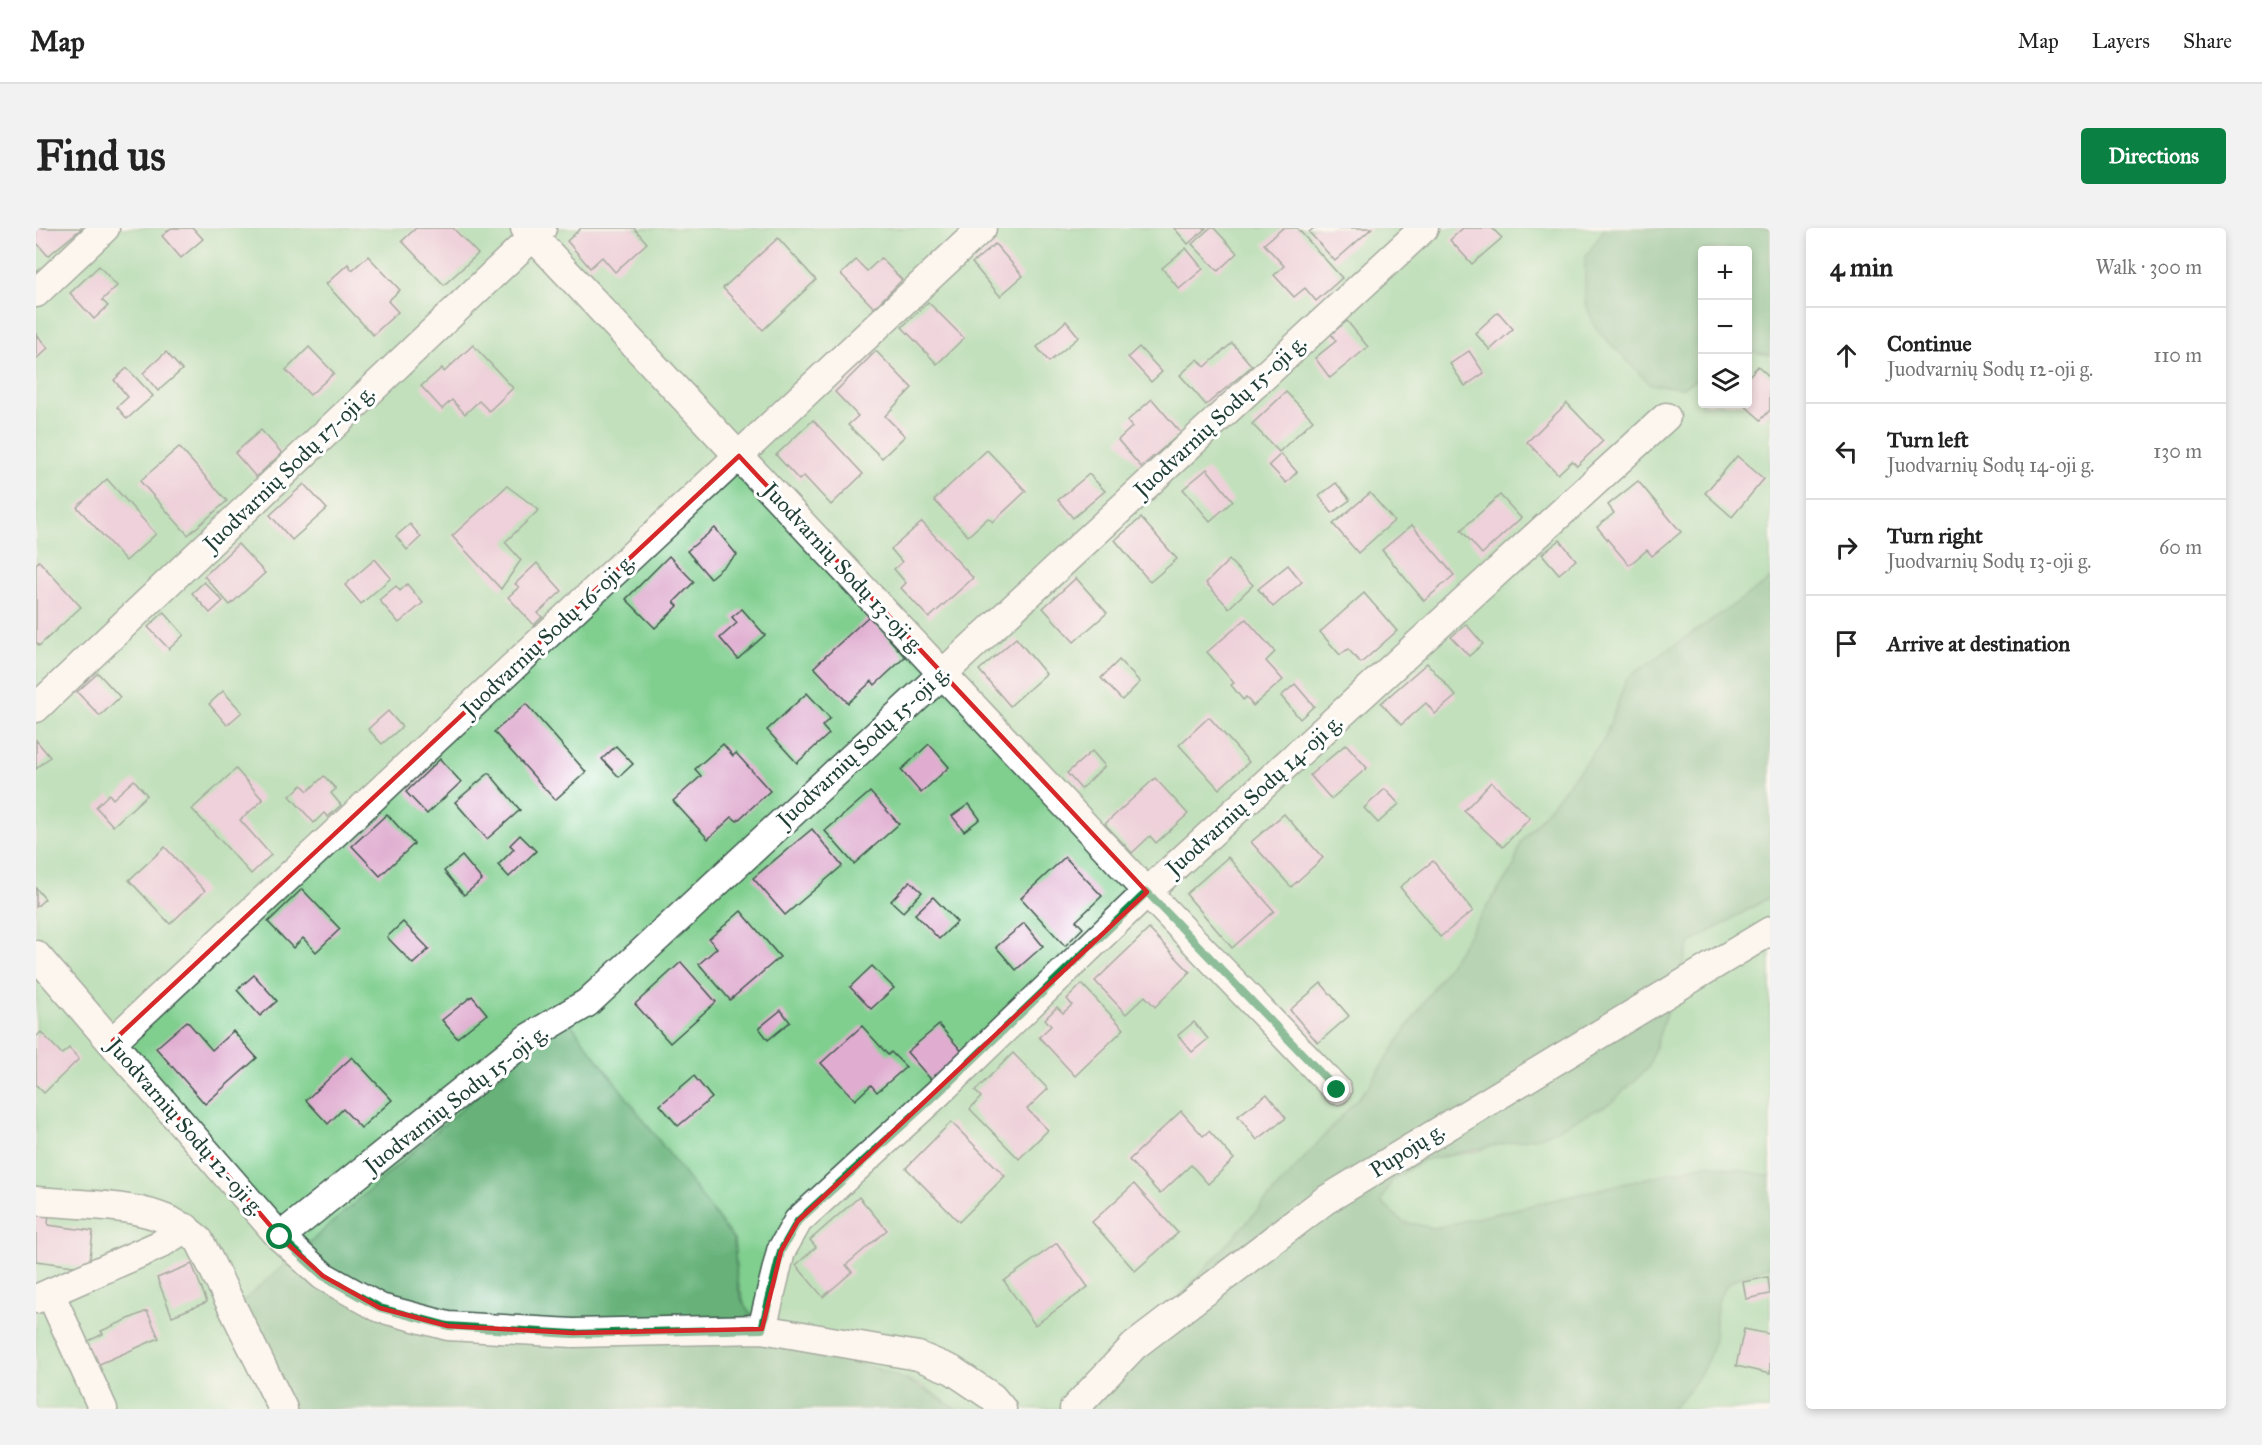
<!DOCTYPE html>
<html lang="en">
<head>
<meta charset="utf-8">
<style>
  body { margin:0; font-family:"IM FELL Great Primer",serif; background:#f2f2f2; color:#222 }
  .controls { position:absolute; right:18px; top:18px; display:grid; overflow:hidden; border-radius:6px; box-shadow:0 3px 9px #0003 }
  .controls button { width:54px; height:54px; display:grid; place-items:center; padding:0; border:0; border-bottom:2px solid #e0e0e0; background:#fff; color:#222; font:30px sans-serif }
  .stop { position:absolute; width:18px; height:18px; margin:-14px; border:4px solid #0b8043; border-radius:50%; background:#fff }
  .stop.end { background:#0b8043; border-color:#fff; box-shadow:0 2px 6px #0008 }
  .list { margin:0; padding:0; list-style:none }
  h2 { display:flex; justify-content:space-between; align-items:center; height:78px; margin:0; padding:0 24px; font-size:26px }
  h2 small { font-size:20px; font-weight:400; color:#767676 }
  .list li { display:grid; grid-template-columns:39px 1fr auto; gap:18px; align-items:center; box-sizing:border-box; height:96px; padding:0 24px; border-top:2px solid #e0e0e0 }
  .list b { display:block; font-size:22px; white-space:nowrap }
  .list p { margin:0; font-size:20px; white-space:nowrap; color:#767676 }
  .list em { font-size:20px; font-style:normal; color:#767676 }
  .icon { flex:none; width:33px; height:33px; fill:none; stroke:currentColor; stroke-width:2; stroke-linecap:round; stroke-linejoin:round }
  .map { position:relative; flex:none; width:1734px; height:1181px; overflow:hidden; border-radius:6px }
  header { display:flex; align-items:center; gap:36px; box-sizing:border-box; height:84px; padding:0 30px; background:#fff; border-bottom:2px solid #e0e0e0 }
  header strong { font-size:28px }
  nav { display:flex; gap:33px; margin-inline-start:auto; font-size:21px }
  .intro { display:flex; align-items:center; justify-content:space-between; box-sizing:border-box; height:144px; padding:0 36px }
  h1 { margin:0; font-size:42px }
  .button { padding:15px 27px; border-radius:6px; background:#0b8043; color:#fff; font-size:21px; font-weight:700 }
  main { display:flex; gap:36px; padding:0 36px }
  aside { flex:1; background:#fff; border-radius:6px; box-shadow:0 3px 9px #0003 }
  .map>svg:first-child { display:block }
  .green { fill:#80cf8f; stroke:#508662; stroke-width:1.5 }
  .forest { fill:#68b27a; stroke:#447857; stroke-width:1.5 }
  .building { fill:#e0add0 }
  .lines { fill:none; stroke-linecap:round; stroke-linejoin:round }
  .minor-casing { stroke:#40584e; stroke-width:31 }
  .minor { stroke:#fff; stroke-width:28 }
  .route { stroke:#0b8043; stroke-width:8 }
  .marked { fill:none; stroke:#d62828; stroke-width:4.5; stroke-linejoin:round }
  .labels { text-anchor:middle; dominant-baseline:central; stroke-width:6; stroke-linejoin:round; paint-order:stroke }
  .street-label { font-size:22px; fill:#1f3d34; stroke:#fff }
</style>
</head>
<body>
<header>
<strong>Map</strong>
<nav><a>Map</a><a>Layers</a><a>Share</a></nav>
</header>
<div class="intro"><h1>Find us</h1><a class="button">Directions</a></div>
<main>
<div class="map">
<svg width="1734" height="1181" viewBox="0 0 1734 1181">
  <rect width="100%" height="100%" fill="#fff"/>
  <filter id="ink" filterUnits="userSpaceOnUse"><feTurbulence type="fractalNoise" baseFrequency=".0167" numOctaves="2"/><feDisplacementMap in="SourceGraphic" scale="12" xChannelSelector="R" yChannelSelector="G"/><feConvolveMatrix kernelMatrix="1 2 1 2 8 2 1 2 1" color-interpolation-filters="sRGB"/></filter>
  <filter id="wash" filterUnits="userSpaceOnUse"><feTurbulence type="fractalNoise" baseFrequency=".008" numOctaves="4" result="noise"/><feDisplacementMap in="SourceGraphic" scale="24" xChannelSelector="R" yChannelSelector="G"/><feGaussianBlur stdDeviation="1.35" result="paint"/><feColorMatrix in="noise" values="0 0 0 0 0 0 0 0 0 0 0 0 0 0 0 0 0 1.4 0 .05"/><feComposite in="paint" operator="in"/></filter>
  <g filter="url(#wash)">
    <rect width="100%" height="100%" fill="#faefe2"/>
    <g class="green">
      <path d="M0,0H1569L1549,30L1645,160L1666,148V176H1712V123L1715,122L1734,127V352L1591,450L1568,512L1485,614L1478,638L1332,859L1125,1090L1049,1181H920L885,1157L830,1138L765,1123L740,1114L709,1079L701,1051L698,1012L259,1181H0Z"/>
      <path d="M1734,669V948L1672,936L1398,1000L1367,994L1345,974L1356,952L1387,932L1443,923L1612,840L1654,715Z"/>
      <path d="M1734,1038V1181H1634L1645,1172L1677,1116L1682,1069L1695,1052Z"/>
    </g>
    <g class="forest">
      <path d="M1569,0H1734V127L1712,123V22H1666V148L1645,160L1614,156L1560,101L1549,74V30Z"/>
      <path d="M1734,352V669L1654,715L1612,840L1575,875L1507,908L1387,932L1356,952L1345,974L1367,994L1398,1000L1672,936L1734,948V1038C1722,1043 1704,1046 1695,1054C1675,1070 1682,1093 1677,1115C1672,1139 1653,1166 1634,1181H1049L1125,1090L1332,859L1478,638L1485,614L1568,512L1591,450Z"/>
      <path d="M530,789L698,1012C700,1033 698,1061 710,1080C739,1127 782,1124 830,1138C864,1147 891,1161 920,1181H259L206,1074Z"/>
    </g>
    <g id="blocks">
      <g class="building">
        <path d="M0,0H46L12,28L0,14Z"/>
        <path d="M135,0H157L167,11L145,30L126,8Z"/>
        <path d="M380,0H417L442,26L408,57L366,13Z"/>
        <path d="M545,0H598L611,15L579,44L566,29L554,40L531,13Z"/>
        <path d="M1138,0H1170L1152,16Z"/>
        <path d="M1174,0H1178L1201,25L1182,43L1156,16Z"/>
        <path d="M1247,0H1261L1306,50L1280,73L1269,60L1258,69L1238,47L1248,38L1228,16Z"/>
        <path d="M1278,0H1336L1299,33L1273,4Z"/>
        <path d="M1427,0H1456L1466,10L1436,36L1414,12Z"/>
        <path d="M742,10L780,52L727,102L687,60Z"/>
        <path d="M959,16L987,48L964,68L936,35Z"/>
        <path d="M1150,20L1167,41L1143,61L1126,40Z"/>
        <path d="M332,28L364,62L352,73L362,84L337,107L290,56L312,36L316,42Z"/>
        <path d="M845,30L866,52L838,80L805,46L820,32L831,43Z"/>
        <path d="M63,38L81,58L66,72L72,78L58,91L34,65Z"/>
        <path d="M892,74L928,110L901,136L866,99Z"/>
        <path d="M1462,84L1477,101L1454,122L1439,105Z"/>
        <path d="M1030,93L1043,109L1013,134L1001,119Z"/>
        <path d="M1311,93L1332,119L1294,150L1279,130L1300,113L1295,106Z"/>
        <path d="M0,106L12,120L0,131Z"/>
        <path d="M1196,115L1216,138L1170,177L1144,147L1162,131L1169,139Z"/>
        <path d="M437,117L477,160L453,183L443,173L429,186L416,172L406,181L385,158L406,140L408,144Z"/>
        <path d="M273,119L298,145L274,167L250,142Z"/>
        <path d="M1103,119L1126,144L1115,154L1092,129Z"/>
        <path d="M840,123L876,160L849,188L869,208L846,230L812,197L822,188L799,164Z"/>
        <path d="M1433,123L1448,145L1429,158L1414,136Z"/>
        <path d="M130,124L146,142L122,163L107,145Z"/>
        <path d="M1722,138L1734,149V182L1725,192L1707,176H1712V149Z"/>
        <path d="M91,140L117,168L91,191L81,179L92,169L78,152Z"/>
        <path d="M1250,164L1277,192L1243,224L1216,196Z"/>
        <path d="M1116,171L1145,205L1105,239L1082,212L1096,199L1091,193Z"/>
        <path d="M1531,175L1567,213L1541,238L1536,233L1522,246L1491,214Z"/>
        <path d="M777,192L827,246L795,277L768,248L763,252L740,227Z"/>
        <path d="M225,202L246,225L220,249L199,225Z"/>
        <path d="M143,219L191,273L152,307L104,253Z"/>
        <path d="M951,222L990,263L957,294L952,290L932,308L898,272Z"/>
        <path d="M1245,226L1261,244L1250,255L1233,237Z"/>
        <path d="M1701,228L1728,251L1696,289L1669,265Z"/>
        <path d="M1171,241L1197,273L1174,293L1147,261Z"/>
        <path d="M1053,246L1069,263L1037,290L1022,272Z"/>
        <path d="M71,251L120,306L90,333L41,279Z"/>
        <path d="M1602,253L1645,304L1616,328L1611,322L1593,337L1561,299L1578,285L1572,277Z"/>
        <path d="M1300,255L1314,272L1296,285L1283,268Z"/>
        <path d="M268,256L291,281L256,312L234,287Z"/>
        <path d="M471,258L503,282L469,314L485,332L465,361L416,308Z"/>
        <path d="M1334,265L1358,293L1322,325L1297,296Z"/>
        <path d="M1464,267L1485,290L1446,326L1425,302Z"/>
        <path d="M1105,290L1141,331L1114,354L1079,312Z"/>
        <path d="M886,294L937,350L893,390L865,360L870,355L858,341L866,334L855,321Z"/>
        <path d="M374,296L385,309L371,322L360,308Z"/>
        <path d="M1376,297L1418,347L1388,373L1346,322Z"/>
        <path d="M679,300L701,327L674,350L651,323Z"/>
        <path d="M1524,312L1540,332L1523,346L1506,326Z"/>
        <path d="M202,316L229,345L194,377L168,348Z"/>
        <path d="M633,328L658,354L638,374L642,378L619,400L590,371Z"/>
        <path d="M339,331L355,350L325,376L309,357Z"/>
        <path d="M1193,332L1217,357L1193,380L1170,355Z"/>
        <path d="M3,333L45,379L3,418L0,414V336Z"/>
        <path d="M501,335L526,363L502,385L506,389L498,397L472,369L483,359L479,356Z"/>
        <path d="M1252,337L1266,354L1237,379L1222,361Z"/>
        <path d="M1040,350L1071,385L1038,414L1007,380Z"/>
        <path d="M168,354L187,373L174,385L156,365Z"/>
        <path d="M371,356L387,375L363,395L343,372L360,358L364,363Z"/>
        <path d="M1328,365L1361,403L1325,435L1312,421L1304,427L1284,404Z"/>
        <path d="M706,381L729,407L702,431L684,410L701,395L696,389Z"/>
        <path d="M128,384L148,407L133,421L112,399Z"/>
        <path d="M833,388L869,429L839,457L836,453L812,475L778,439Z"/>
        <path d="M1210,391L1239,424L1230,433L1247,452L1217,478L1210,469L1207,472L1195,457L1198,455L1171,424Z"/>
        <path d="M1430,396L1447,416L1433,428L1415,409Z"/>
        <path d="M980,410L1010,446L974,478L943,442Z"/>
        <path d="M1083,432L1104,454L1086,472L1065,450Z"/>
        <path d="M1391,435L1420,468L1399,486L1390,475L1365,497L1345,475Z"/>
        <path d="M62,445L84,469L64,488L41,464Z"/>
        <path d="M1259,456L1278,478L1264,491L1245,468Z"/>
        <path d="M187,463L206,484L191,497L173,476Z"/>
        <path d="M771,465L794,490L786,498L793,506L761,535L731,502Z"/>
        <path d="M490,476L550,544L519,572L458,504Z"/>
        <path d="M352,483L366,499L346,516L332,501Z"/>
        <path d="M1173,489L1213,534L1183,561L1143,517Z"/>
        <path d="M0,512L14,529L0,541Z"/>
        <path d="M687,516L697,528L700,525L734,563L701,593L696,589L672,611L637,573L665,548L659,541Z"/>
        <path d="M893,516L913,539L885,565L865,542Z"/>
        <path d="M1310,516L1331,540L1295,571L1274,547Z"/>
        <path d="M580,518L597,536L583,549L566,531Z"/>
        <path d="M1056,523L1069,538L1045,561L1031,545Z"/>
        <path d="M404,531L425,554L391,586L370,564Z"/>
        <path d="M200,541L227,572L204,592L235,627L215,646L156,581Z"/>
        <path d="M453,545L484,582L451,611L419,574Z"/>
        <path d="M288,548L300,561L295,565L305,577L292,589L288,585L278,595L254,568L266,557L272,563Z"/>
        <path d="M1119,550L1152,586L1120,615L1114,608L1096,625L1069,596Z"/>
        <path d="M98,552L111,567L77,598L60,579L73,566L77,571Z"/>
        <path d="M1455,554L1494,590L1467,619L1428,583Z"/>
        <path d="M1349,561L1363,576L1342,595L1328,580Z"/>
        <path d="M834,564L863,596L818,636L789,603Z"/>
        <path d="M933,576L944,591L928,603L916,588Z"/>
        <path d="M351,586L378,616L344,648L316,618Z"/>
        <path d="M1248,586L1287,630L1255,659L1215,614Z"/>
        <path d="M776,601L806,638L749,687L717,650Z"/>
        <path d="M484,607L500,623L473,649L462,637L478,621L474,617Z"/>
        <path d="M129,619L169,663L134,696L93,652Z"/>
        <path d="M426,628L446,652L428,667L408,643Z"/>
        <path d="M1029,629L1066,668L1040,693L1047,700L1029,718L985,670Z"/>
        <path d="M1192,629L1238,683L1196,720L1150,666Z"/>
        <path d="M1397,633L1437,683L1404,709L1364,659Z"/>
        <path d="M874,653L886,664L867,684L855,673Z"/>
        <path d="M0,660L9,671L0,679Z"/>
        <path d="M266,661L304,701L280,724L267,710L257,720L232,694Z"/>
        <path d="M897,669L921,694L903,711L879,686Z"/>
        <path d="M705,683L744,729L694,772L663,736L681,720L673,711Z"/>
        <path d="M367,694L393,721L377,736L351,709Z"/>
        <path d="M988,695L1007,718L980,742L960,719Z"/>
        <path d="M1113,701L1154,744L1119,779L1109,768L1090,786L1059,753Z"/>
        <path d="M645,734L680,774L634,815L599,776Z"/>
        <path d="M836,738L858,760L835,781L814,759Z"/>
        <path d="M218,747L241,773L224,788L201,762Z"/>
        <path d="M1285,755L1313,788L1282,815L1254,782Z"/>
        <path d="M1046,756L1088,801L1039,848L1003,809L1015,798L1009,791L1021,779L1027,785L1036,777L1031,771Z"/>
        <path d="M436,768L451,786L421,810L406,792Z"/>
        <path d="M745,782L754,794L732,812L723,800Z"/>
        <path d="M151,793L176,822L197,803L221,830L169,876L120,820Z"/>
        <path d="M1158,794L1172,811L1156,824L1142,807Z"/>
        <path d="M903,797L930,828L898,855L871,824Z"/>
        <path d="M826,798L852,827L855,824L870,839L841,864L835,857L819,872L785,835Z"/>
        <path d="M5,804L26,826L33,820L43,831L8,865L0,857V809Z"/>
        <path d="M977,825L1012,861L991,881L1012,902L983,931L934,881L945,869L939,863Z"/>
        <path d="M316,829L356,872L325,900L307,881L292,896L270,872Z"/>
        <path d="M658,848L676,870L642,898L624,877Z"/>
        <path d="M1231,866L1250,890L1221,912L1202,888Z"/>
        <path d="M1145,883L1167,908L1173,903L1198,931L1172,956L1155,937L1124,966L1093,932Z"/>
        <path d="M915,894L969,948L923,994L870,940Z"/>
        <path d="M1098,956L1142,1005L1099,1043L1056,994Z"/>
        <path d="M823,969L851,1002L810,1037L816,1044L787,1069L760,1037L780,1019L774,1012Z"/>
        <path d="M0,983L13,984L12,997L57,1003L53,1040L0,1033Z"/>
        <path d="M1021,1015L1052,1059L999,1097L968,1053Z"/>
        <path d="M156,1036L171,1074L136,1088L121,1050Z"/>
        <path d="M1732,1049L1734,1066L1710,1071L1707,1054Z"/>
        <path d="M111,1083L123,1110L59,1138L48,1115L67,1106L65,1103Z"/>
        <path d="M1708,1101L1734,1106V1146L1700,1138Z"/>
      </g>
    </g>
  </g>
  <g filter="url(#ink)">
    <use href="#blocks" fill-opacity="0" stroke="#40584e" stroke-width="1.5"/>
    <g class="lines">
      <defs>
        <g id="minor">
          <path d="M489,0L1111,664L1301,862"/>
          <path d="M0,65L69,0"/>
          <path d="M0,480L506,0"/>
          <path d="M0,727L244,1009L287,1048L344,1080L412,1098L537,1105L726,1101L882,1128L916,1142L956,1169L966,1181"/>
          <path d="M77,813L946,0"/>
          <path d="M0,973C53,978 122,973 163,1012L247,1181"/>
          <path d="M244,1009L492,810L551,775L1388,0"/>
          <path d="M14,1065L67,1181"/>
          <path d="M0,1071L123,1017L150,1000"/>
          <path d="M726,1101L745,1023L762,993L901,866L1111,664L1630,189"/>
          <path d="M1038,1181L1098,1118L1288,973L1734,703"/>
        </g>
      </defs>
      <use href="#minor" class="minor-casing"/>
      <use href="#minor" class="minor"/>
    </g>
  </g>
  <g class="lines" filter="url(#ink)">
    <path class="route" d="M244,1009L287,1048L344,1080L412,1098L537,1106L726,1101L745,1023L762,993L901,866L1111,664L1301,862"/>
  </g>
  <path d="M0 0H1734V1181H0ZM703,228L1111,664L762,993L745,1023L726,1101L537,1105L412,1098L344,1080L287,1048L244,1009L77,813Z" fill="#faefe2" fill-opacity=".55" fill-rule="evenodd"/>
  <path class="marked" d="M703,228L1111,664L762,993L745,1023L726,1101L537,1105L412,1098L344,1080L287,1048L244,1009L77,813Z"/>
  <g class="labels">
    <g class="street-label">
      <text transform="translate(1184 188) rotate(-43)">Juodvarnių Sodų 15-oji g.</text>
      <text transform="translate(253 240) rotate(-44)">Juodvarnių Sodų 17-oji g.</text>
      <text transform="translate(808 340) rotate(47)">Juodvarnių Sodų 13-oji g.</text>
      <text transform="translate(512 407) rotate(-43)">Juodvarnių Sodų 16-oji g.</text>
      <text transform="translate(827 518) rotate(-43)">Juodvarnių Sodų 15-oji g.</text>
      <text transform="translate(1218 567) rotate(-42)">Juodvarnių Sodų 14-oji g.</text>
      <text transform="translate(420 871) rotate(-38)">Juodvarnių Sodų 15-oji g.</text>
      <text transform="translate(150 899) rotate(49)">Juodvarnių Sodų 12-oji g.</text>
      <text transform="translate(1371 922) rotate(-32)">Pupojų g.</text>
    </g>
  </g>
</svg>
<div class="controls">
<button>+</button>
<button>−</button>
<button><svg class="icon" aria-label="layers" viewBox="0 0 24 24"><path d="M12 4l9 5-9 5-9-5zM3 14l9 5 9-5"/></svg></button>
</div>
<div class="stop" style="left:244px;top:1009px"></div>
<div class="stop end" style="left:1301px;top:862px"></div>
</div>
<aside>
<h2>4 min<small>Walk · 300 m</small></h2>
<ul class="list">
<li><svg class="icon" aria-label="ahead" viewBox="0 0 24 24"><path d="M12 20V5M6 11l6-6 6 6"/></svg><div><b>Continue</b><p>Juodvarnių Sodų 12-oji g.</p></div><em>110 m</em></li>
<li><svg class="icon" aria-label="left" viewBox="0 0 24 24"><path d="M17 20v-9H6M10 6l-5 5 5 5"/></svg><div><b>Turn left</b><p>Juodvarnių Sodų 14-oji g.</p></div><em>130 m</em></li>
<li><svg class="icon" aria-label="right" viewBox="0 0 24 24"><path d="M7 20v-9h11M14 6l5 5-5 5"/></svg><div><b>Turn right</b><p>Juodvarnių Sodų 13-oji g.</p></div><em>60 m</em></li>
<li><svg class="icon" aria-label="arrive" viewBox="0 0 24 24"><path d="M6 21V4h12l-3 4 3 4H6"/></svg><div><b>Arrive at destination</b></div></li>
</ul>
</aside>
</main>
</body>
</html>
